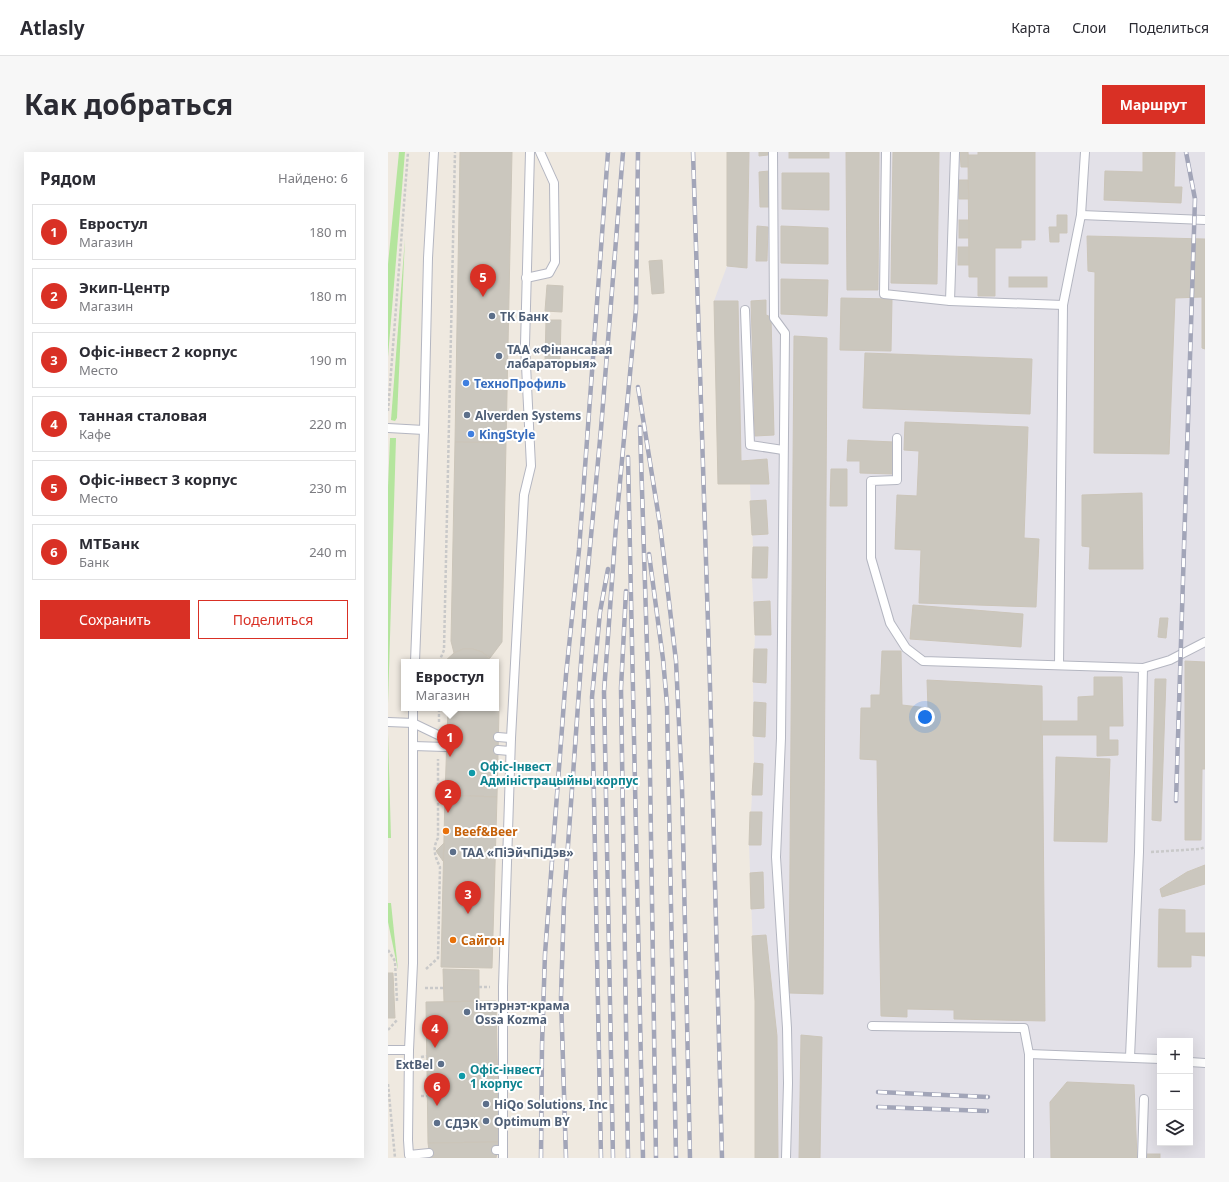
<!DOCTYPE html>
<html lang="ru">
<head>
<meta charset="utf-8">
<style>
  body { margin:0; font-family:"Noto Sans",sans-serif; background:#f7f7f7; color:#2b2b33 }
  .controls { position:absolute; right:12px; bottom:12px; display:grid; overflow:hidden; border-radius:0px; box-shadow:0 4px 16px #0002 }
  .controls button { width:36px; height:36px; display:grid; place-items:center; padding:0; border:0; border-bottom:1px solid #e1e1e2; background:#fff; color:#2b2b33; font:20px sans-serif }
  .you { position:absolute; left:537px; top:565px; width:14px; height:14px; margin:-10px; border:3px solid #fff; border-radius:50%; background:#1a73e8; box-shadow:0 0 0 6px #1a73e833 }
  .badge { display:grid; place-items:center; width:26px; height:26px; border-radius:50%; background:#d93025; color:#fff; font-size:13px; font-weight:700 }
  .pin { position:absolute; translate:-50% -33px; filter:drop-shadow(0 1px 2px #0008) }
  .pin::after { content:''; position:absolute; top:21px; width:14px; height:12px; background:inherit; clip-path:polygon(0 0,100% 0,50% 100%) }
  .popup { position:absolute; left:13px; top:507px; width:98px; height:52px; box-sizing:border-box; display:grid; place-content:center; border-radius:0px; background:#fff; filter:drop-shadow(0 1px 3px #0005); font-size:13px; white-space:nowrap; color:#7c7c81 }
  .popup b { font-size:15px; color:#2b2b33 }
  .popup::after { content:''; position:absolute; left:50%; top:100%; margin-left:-8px; border:8px solid transparent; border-top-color:#fff }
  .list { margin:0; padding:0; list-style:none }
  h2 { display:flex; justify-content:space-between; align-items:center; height:52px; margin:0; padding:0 16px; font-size:17px }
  h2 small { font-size:13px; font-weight:400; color:#7c7c81 }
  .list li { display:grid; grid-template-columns:26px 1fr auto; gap:12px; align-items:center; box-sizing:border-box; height:56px; margin:0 8px 8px; padding:0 8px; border:1px solid #e1e1e2; border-radius:0px }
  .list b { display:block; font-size:15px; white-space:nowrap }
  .list p { margin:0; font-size:13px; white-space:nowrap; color:#7c7c81 }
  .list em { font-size:13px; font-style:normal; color:#7c7c81 }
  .actions { display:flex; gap:8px; padding:12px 16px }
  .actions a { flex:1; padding:9px 0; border:1px solid #d93025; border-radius:0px; text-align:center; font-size:14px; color:#d93025 }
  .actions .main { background:#d93025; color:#fff }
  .icon { flex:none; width:22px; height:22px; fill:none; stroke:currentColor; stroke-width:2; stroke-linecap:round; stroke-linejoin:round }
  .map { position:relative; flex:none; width:817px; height:1006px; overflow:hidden; border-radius:0px }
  header { display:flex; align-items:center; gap:24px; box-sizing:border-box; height:56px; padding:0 20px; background:#fff; border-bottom:1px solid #e1e1e2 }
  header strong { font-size:19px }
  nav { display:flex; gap:22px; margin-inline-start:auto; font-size:14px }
  .intro { display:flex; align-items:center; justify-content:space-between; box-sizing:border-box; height:96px; padding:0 24px }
  h1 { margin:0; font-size:28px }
  .button { padding:10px 18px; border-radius:0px; background:#d93025; color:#fff; font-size:14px; font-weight:700 }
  main { display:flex; gap:24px; padding:0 24px }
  aside { flex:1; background:#fff; border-radius:0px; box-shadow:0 4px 16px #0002 }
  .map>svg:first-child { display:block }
  .industrial { fill:#e3e1e8; fill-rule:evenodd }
  .green { fill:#b4e59d }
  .building { fill:#cbc7be; stroke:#cbc5b9 }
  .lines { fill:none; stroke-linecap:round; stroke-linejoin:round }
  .service-casing { stroke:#b4b6c1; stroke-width:10 }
  .path { stroke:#c9c9c9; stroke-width:2.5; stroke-dasharray:3 2; stroke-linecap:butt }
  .service { stroke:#fff; stroke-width:8 }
  .rail-casing { stroke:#a2a5b8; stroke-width:4.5 }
  .rail { stroke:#fff; stroke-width:3; stroke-dasharray:9; stroke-linecap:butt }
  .service-dot { fill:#5c6f8a; stroke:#fff; stroke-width:1.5 }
  .shop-dot { fill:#3f7fe0; stroke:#fff; stroke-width:1.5 }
  .culture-dot { fill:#0f9aa8; stroke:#fff; stroke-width:1.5 }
  .food-dot { fill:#e8710a; stroke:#fff; stroke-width:1.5 }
  .labels { text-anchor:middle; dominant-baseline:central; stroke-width:4; stroke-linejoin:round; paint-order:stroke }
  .service-label { font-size:12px; font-weight:bold; fill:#4e5e75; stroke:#fff; text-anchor:start }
  .shop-label { font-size:12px; font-weight:bold; fill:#366cbe; stroke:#fff; text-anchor:start }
  .culture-label { font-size:12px; font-weight:bold; fill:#0d838f; stroke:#fff; text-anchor:start }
  .food-label { font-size:12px; font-weight:bold; fill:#c56008; stroke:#fff; text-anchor:start }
</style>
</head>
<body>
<header>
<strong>Atlasly</strong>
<nav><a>Карта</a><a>Слои</a><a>Поделиться</a></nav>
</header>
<div class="intro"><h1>Как добраться</h1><a class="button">Маршрут</a></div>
<main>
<aside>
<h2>Рядом<small>Найдено: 6</small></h2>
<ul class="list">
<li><span class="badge">1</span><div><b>Евростул</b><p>Магазин</p></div><em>180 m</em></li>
<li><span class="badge">2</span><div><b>Экип-Центр</b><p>Магазин</p></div><em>180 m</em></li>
<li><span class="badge">3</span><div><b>Офіс-інвест 2 корпус</b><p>Место</p></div><em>190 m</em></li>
<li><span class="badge">4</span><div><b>танная сталовая</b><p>Кафе</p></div><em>220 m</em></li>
<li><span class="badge">5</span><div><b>Офіс-інвест 3 корпус</b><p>Место</p></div><em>230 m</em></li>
<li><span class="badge">6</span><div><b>МТБанк</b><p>Банк</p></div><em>240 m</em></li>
</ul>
<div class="actions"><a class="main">Сохранить</a><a>Поделиться</a></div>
</aside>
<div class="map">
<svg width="817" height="1006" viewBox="0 0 817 1006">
  <rect width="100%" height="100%" fill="#efe9e0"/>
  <path class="industrial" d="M339,0H817V1006H367V849L361,693L366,611L365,530L367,483L364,426L365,395L362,332H330L326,149L339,114ZM772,889H802V991H772Z"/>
  <g class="green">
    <path d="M11,0H17L0,205V112Z"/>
    <path d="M17,86L9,266L7,269L3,268Z"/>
    <path d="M2,286H8L0,552V335Z"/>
    <path d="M0,581L3,686H0Z"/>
    <path d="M0,751H3L10,818L0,770Z"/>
  </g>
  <g class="building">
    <path d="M72,0H124L118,291L67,290Z"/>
    <path d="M339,0H361L359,116L339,114Z"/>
    <path d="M371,0H380V3L371,4Z"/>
    <rect x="401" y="0" width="40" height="6"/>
    <path d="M458,0H491L490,138H459Z"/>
    <path d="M505,0H551L549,132L503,131Z"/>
    <path d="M572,0H580L581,15H573Z"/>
    <path d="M590,0H647V88H633V96H607V144H590V125H581L580,3H590Z"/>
    <path d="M755,0H787L786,35H794L793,51L716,48L717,19L755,20Z"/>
    <path d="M381,19L382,55H372L371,20Z"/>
    <path d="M394,21H441V58L394,57Z"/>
    <path d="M571,28H580L581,47H571Z"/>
    <path d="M669,63H679V81H671V90H662L661,75H669Z"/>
    <rect x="571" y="68" width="10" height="18"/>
    <path d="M369,74L380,75L379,109H368Z"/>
    <path d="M393,74L440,76V112L393,111Z"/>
    <path d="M699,84L817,87V197L814,196V145L787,146L781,302L706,301L707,120L700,119Z"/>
    <rect x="570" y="95" width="11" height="18"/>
    <path d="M274,108L276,141L264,142L261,109Z"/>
    <rect x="621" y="125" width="38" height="10"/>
    <path d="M393,127L440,128L439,164L393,162Z"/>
    <path d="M159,133L175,134L174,160L157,159Z"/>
    <path d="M453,146L504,147L503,199L452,198Z"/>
    <path d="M378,148V163L383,165L386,283L367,284L363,149Z"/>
    <path d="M326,149H350L353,309L379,307L381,332H330Z"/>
    <path d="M158,168H173L172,210H157Z"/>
    <path d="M406,184L439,186L435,842L401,841Z"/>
    <path d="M477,201L644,207L642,262L475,256Z"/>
    <path d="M517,270L640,275L636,386L651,387L648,455L531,451L533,398L507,397L509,343L529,344L531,299L516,298Z"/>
    <path d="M460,288L506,290L505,322L472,321V309H459Z"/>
    <path d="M67,290L118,291L114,490L102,506L94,500L85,497H75L66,501L63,489Z"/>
    <path d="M443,317H459V354H442Z"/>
    <path d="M754,341L755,417H701L702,395L694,394V343Z"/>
    <path d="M378,348L380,382L364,383L362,349Z"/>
    <path d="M365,395H380L379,426H364Z"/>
    <path d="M382,449L383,483H367L366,450Z"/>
    <path d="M525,453L635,462L633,495L522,487Z"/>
    <path d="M772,466H780L778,486L770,485Z"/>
    <path d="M75,497H85L94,500L105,510H56L66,501Z"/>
    <path d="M366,497H379L378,531L365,530Z"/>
    <path d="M494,499H513L514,553L540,556L539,528L654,534L657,869L566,867V858L519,857V865L493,864L489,608L472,607L473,556H483V543H492Z"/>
    <path d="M797,509L817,510V617H814L813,688H797Z"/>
    <path d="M706,525H734L735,574H721V588H730V603L709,604V583H653V569H690V545L706,544Z"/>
    <path d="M767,527H778L773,669L764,668Z"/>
    <path d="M366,550L378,551L377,585L365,584Z"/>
    <path d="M60,556H108L111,559L109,645L57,643Z"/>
    <path d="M668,605L722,607L719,690L666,689Z"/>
    <path d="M366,611L375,612L374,643H364Z"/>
    <path d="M57,643L109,645L104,816L53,815Z"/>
    <path d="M362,660H374L373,693H361Z"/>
    <path d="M56,691L55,709L48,699Z"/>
    <path d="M817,713V732L774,745L772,737L799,720Z"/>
    <path d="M375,720L376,756L363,757L362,721Z"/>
    <path d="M771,757L797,758V781H817V804L803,803V815H770Z"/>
    <path d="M378,783L389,884L390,1006H367V849L364,784Z"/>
    <path d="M55,817L91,818V849L56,850Z"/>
    <path d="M0,821H5L7,866H0Z"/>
    <path d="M108,849L111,990L40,991L38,850Z"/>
    <path d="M413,883L434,885L432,1006H411Z"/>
    <path d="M679,930L746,933L749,1006H663L662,950Z"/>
    <path d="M111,990L108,1006H42L40,991Z"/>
    <rect x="757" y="1002" width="15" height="4"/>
  </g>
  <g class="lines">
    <defs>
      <g id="service">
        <path d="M385,0L386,166L397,181L393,586L388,705L399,876L400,931L398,1006"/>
        <path d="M498,0L496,142L562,149"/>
        <path d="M567,0L562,149L675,153"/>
        <path d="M693,63L817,68"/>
        <path d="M138,126L161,121L167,110L166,31L152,0"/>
        <path d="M357,158L362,293L395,298"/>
        <path d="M0,276L36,278"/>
        <path d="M509,286V328L483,329V406L502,471L518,496L535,509L755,516L751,700L742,905"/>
        <path d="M27,510L36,278L40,106L46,0"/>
        <path d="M671,513L675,153L693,63L697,0"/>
        <path d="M755,516L782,508L817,490"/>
        <path d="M25,556V811L21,898L20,988L21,1003L41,1001"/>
        <path d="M0,570L25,571L50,583H59"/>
        <path d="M110,585L123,586"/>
        <path d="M25,594L58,595"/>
        <path d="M110,598L122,599"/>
        <path d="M484,874L636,876L641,902V1006"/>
        <path d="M0,898H21"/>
        <path d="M641,902L772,907"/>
        <path d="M802,910L817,911"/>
        <path d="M108,998H115V835L123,586L136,343L143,314L137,193L142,0"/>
        <path d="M115,1006V998"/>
        <path d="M754,1006L756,947"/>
      </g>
    </defs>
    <use href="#service" class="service-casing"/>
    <g class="path">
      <path d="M0,259L20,0"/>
      <path d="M51,510L56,498L67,0"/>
      <path d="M51,570V556"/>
      <path d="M763,700L812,697L817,695"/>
      <path d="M0,798L7,809L9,849"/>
      <path d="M38,817L50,806L52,715C47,704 44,697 50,686V607"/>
      <path d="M91,835H102"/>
      <path d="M37,836H56"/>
      <path d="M0,878L9,868"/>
      <path d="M33,905L39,904"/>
      <path d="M0,932L7,1006"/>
      <path d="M33,944H39"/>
    </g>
    <use href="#service" class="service"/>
    <defs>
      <g id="rail">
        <path d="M305,0L322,534L334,1006"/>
        <path d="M250,235L272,373L288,509L294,635L302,1006"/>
        <path d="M252,275L261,558L268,1006"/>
        <path d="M240,305L255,1006"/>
        <path d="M261,402L275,507L279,552L288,1006"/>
        <path d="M238,439L233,536L240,1006"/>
        <path d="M788,649L807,47L798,0"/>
        <path d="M490,940L600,945"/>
        <path d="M490,955L599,959"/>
        <path d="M153,1006L154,893L157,802L178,523L191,398L220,0"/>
        <path d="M178,1006L173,845L176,749L199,427L213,277L235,0"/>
        <path d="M213,1006L204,545L212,460L220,417"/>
        <path d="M225,1006L216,540L228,373L248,157L250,0"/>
      </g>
    </defs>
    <use href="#rail" class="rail-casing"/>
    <use href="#rail" class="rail"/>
  </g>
  <g class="service-dot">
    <circle cx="104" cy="164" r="4"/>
    <circle cx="111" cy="204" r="4"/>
    <circle cx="79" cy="263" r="4"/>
    <circle cx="65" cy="700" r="4"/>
    <circle cx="79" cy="860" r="4"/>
    <circle cx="53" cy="912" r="4"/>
    <circle cx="98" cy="952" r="4"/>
    <circle cx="98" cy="969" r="4"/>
    <circle cx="49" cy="971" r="4"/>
  </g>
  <g class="shop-dot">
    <circle cx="78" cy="231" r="4"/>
    <circle cx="83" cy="282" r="4"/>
  </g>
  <g class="culture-dot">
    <circle cx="84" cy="621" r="4"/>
    <circle cx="74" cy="924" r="4"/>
  </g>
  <g class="food-dot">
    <circle cx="58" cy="679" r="4"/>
    <circle cx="65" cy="788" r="4"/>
  </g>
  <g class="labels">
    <g class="service-label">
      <text x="112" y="164">ТК Банк</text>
      <text x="119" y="197">ТАА «Фінансавая<tspan x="119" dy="14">лабараторыя»</tspan></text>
      <text x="87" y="263">Alverden Systems</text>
      <text x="73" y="700">ТАА «ПіЭйчПіДэв»</text>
      <text x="87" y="853">інтэрнэт-крама<tspan x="87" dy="14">Ossa Kozma</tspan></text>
      <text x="45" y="912" text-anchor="end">ExtBel</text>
      <text x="106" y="952">HiQo Solutions, Inc</text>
      <text x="106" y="969">Optimum BY</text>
      <text x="57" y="971">СДЭК</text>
    </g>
    <g class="shop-label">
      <text x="86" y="231">ТехноПрофиль</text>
      <text x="91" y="282">KingStyle</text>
    </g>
    <g class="culture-label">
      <text x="92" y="614">Офіс-Інвест<tspan x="92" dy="14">Адміністрацыйны корпус</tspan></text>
      <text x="82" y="917">Офіс-інвест<tspan x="82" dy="14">1 корпус</tspan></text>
    </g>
    <g class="food-label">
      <text x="66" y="679">Beef&amp;Beer</text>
      <text x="73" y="788">Сайгон</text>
    </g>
  </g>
</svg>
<div class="controls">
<button>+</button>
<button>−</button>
<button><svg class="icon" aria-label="layers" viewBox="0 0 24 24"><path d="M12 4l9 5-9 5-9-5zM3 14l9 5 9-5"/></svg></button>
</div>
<div class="you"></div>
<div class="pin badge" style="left:62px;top:605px">1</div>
<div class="popup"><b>Евростул</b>Магазин</div>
<div class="pin badge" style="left:60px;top:661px">2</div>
<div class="pin badge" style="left:80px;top:762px">3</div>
<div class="pin badge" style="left:47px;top:896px">4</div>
<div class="pin badge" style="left:95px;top:145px">5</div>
<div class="pin badge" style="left:49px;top:954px">6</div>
</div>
</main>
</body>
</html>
